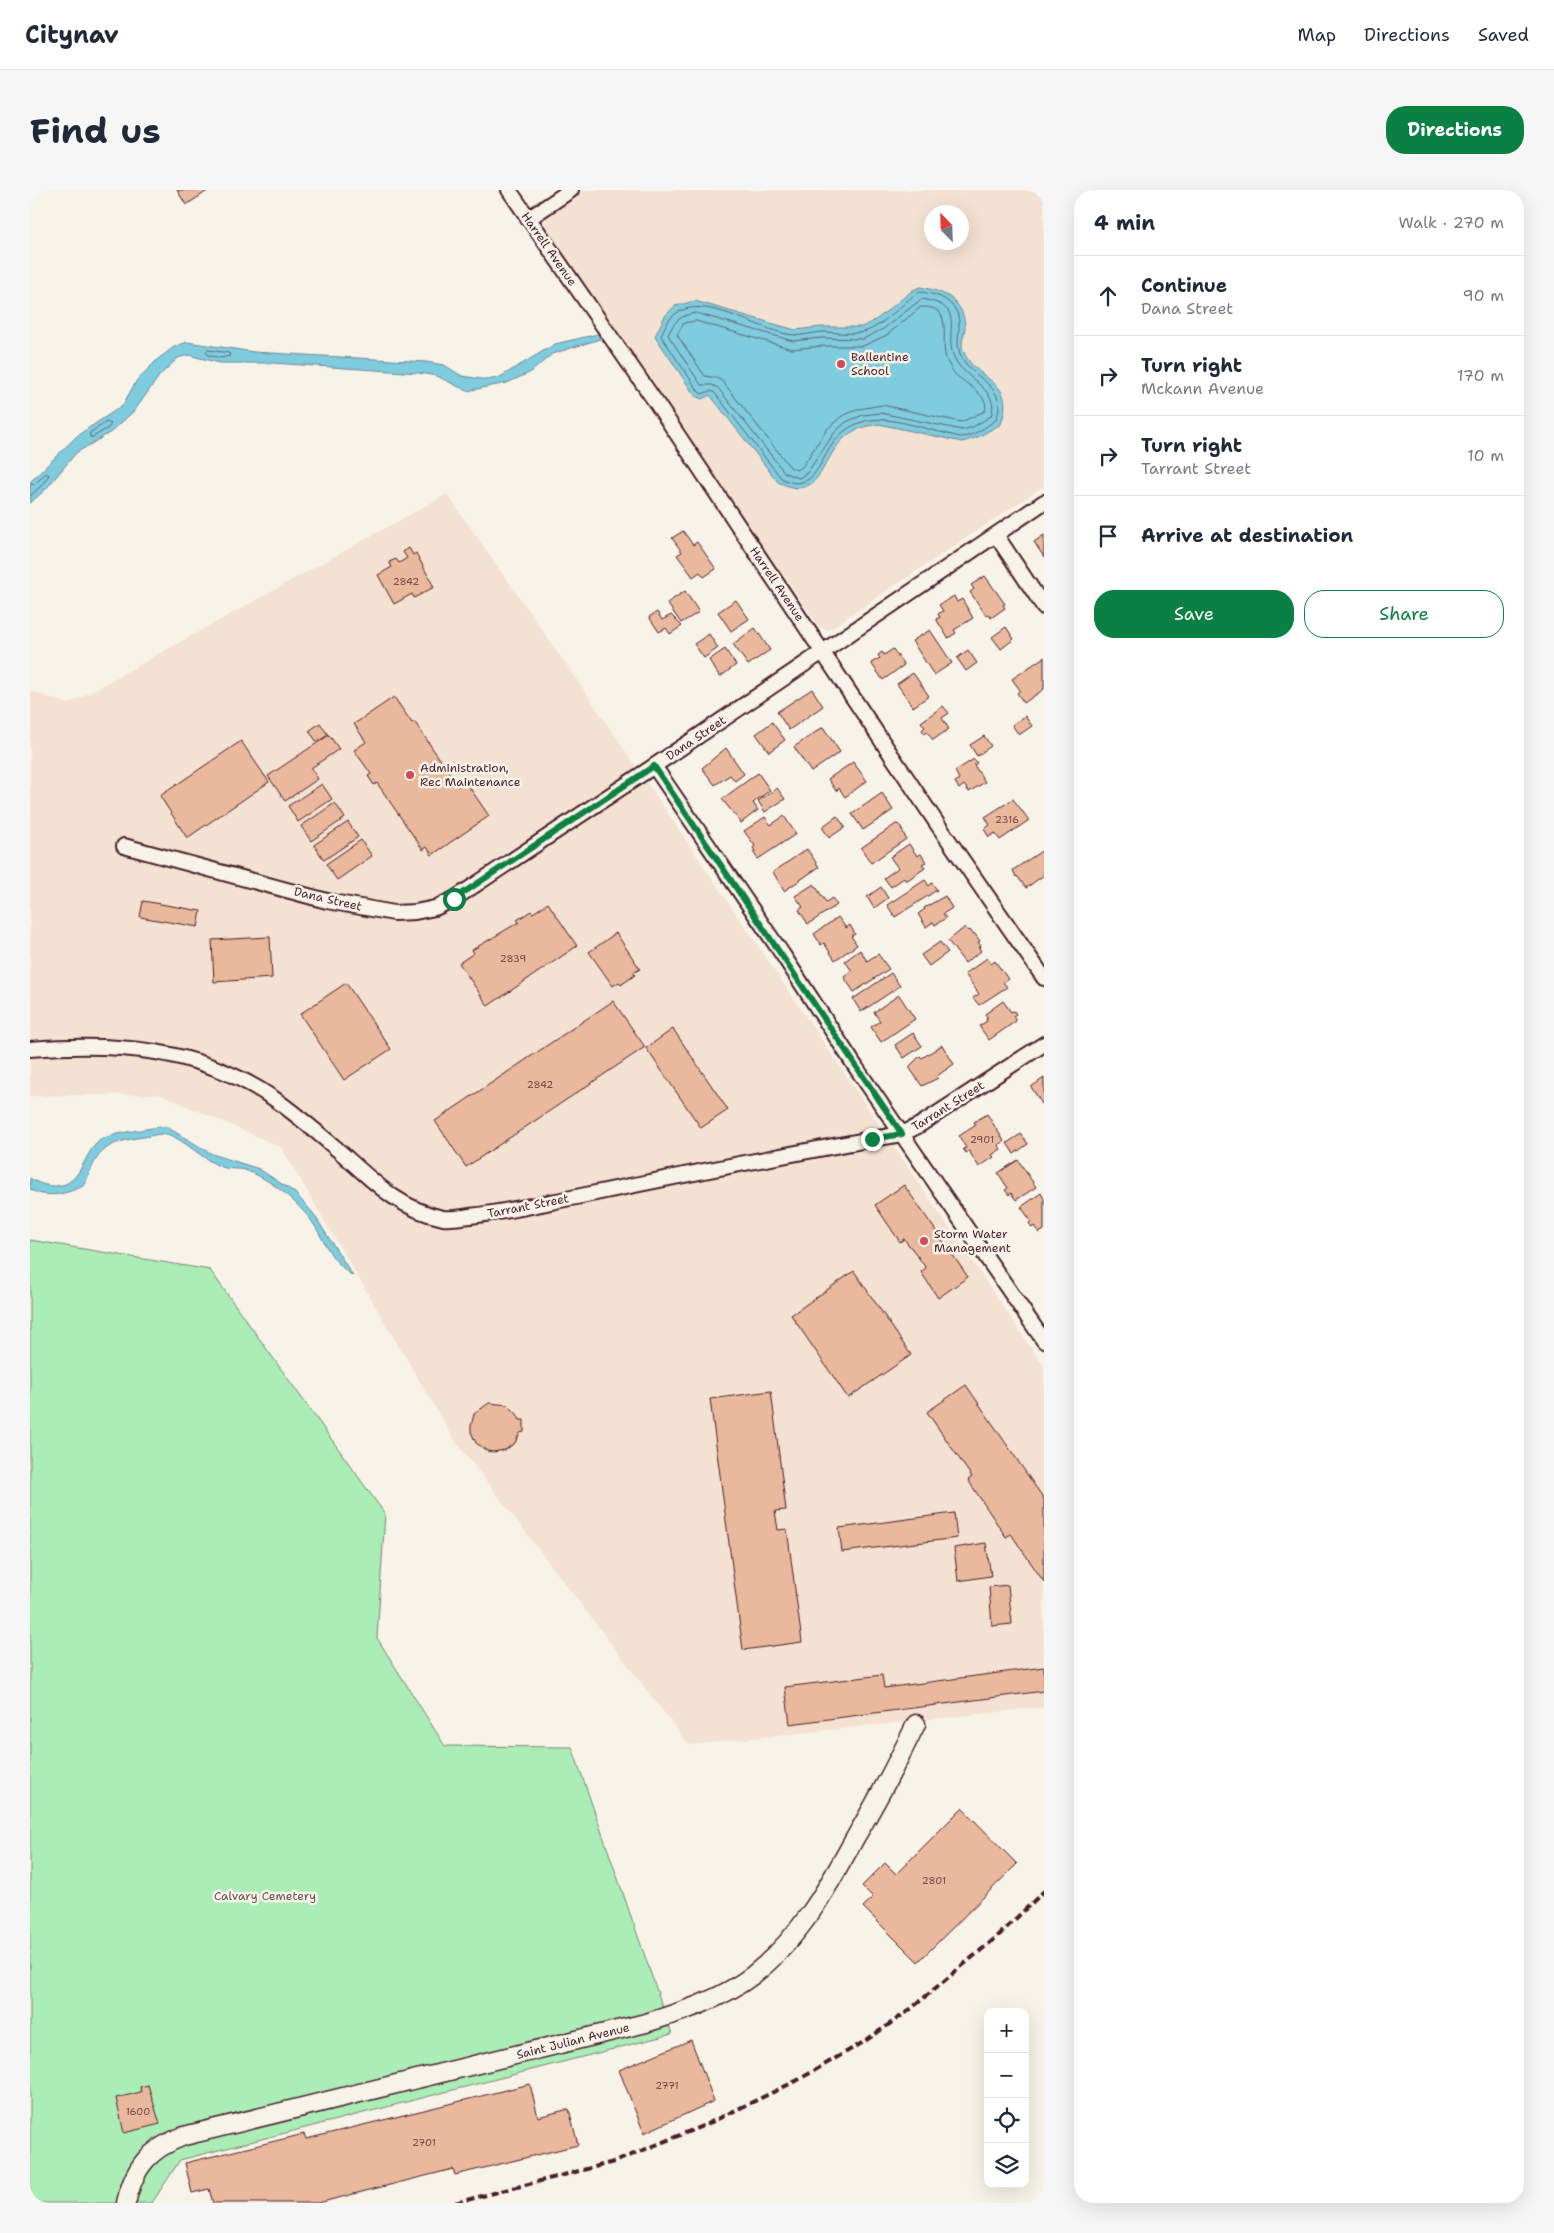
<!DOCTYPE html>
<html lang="en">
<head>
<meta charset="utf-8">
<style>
  body { margin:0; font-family:"Shantell Sans",sans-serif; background:#f6f6f7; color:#1f2937 }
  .controls { position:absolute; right:15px; bottom:15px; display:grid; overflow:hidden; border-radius:10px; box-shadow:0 5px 20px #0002 }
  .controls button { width:45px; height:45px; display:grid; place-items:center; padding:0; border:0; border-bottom:1px solid #e0e1e3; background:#fff; color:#1f2937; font:25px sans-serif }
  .compass { position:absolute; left:894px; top:15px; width:45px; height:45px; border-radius:50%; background:#fff; box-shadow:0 5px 20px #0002; rotate:337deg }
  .stop { position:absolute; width:15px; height:15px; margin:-11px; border:4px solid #0b8043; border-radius:50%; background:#fff }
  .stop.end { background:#0b8043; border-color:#fff; box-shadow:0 1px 5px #0008 }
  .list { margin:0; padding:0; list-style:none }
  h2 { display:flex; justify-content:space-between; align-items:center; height:65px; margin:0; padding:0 20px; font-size:21px }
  h2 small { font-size:16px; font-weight:400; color:#747a83 }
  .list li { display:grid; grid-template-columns:32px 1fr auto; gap:15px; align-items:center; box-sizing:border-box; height:80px; padding:0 20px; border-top:1px solid #e0e1e3 }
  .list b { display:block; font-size:19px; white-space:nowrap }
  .list p { margin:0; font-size:16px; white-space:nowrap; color:#747a83 }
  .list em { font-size:16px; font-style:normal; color:#747a83 }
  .actions { display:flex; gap:10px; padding:15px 20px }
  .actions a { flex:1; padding:11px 0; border:1px solid #0b8043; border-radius:20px; text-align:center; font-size:18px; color:#0b8043 }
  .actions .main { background:#0b8043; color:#fff }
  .icon { flex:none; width:28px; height:28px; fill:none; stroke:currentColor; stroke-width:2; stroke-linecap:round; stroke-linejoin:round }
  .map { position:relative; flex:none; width:1014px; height:2013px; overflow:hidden; border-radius:20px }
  header { display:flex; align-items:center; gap:30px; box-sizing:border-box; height:70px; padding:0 25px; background:#fff; border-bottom:1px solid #e0e1e3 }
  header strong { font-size:24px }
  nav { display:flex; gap:28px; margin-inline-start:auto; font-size:18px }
  .intro { display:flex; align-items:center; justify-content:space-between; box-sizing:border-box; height:120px; padding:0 30px }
  h1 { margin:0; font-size:35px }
  .button { padding:12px 22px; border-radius:20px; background:#0b8043; color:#fff; font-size:18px; font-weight:700 }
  main { display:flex; gap:30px; padding:0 30px }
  aside { flex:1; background:#fff; border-radius:20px; box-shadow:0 5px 20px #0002 }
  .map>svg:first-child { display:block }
  .built { fill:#f3e1d1; fill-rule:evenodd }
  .green { fill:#aaedb7; stroke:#7a8671 }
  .water { fill:#7fccde; stroke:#6a8796 }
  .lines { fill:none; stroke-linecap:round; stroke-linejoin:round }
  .shore { stroke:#5f6473; stroke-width:1 }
  .building { fill:#eab89c; stroke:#4a1f2b }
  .minor-casing { stroke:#4a1f2b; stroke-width:18 }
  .tertiary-casing { stroke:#4a1f2b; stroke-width:21 }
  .minor { stroke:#f7f3e8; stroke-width:14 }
  .tertiary { stroke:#f7f3e8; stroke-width:18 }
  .rail { stroke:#4a1f2b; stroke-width:4; stroke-dasharray:8 4; stroke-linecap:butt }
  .route { stroke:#0b8043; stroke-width:6 }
  .poi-dot { fill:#d1495b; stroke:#f7f3e8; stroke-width:2 }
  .labels { text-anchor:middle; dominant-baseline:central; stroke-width:5; stroke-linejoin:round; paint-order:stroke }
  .number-label { font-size:10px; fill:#724547 }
  .street-label { font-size:12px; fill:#4a1f2b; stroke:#f7f3e8 }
  .poi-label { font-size:12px; fill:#4a1f2b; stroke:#f7f3e8; text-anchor:start }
  .park-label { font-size:12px; fill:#62524e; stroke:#f7f3e8 }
</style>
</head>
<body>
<header>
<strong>Citynav</strong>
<nav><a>Map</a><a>Directions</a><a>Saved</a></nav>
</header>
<div class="intro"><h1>Find us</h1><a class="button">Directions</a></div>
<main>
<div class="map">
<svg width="1014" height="2013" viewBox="0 0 1014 2013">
  <rect width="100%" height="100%" fill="#f7f3e8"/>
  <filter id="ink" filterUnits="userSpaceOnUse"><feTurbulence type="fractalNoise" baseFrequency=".02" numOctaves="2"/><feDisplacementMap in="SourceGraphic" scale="10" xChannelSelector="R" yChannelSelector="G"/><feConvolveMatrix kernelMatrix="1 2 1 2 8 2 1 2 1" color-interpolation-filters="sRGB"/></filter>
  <g filter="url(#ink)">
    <g class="built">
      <path d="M555,0H1014V296L798,440L789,437L514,36L517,26ZM902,22H932V52H902Z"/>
      <path d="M417,304L560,509L1014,1177V1517L659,1555L424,1249L251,957L129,904L0,906V501L39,514Z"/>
    </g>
    <path class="green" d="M0,1050L180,1080L355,1324L347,1448L415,1556L542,1557L642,1844L150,1970L122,2013H0Z"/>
    <g class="water">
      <path d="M890,97C913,101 933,109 935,136C935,146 929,153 934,163C949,194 987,189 971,234L948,247L932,252L849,234C835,236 823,239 813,249C790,272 790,313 748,292L680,205L672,209L665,206L625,146L635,126L645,116L665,111L765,140L791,137H832L847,129L883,100Z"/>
      <path d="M568,144L570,149L522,164L501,182L477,193L437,201L407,186L389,183L242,173H190L158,165L148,168L130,185L105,220L81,242L46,263L15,300L0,313V292L48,245L92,216L107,190L128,169L144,157L157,152L224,162L396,172L414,175L432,186L458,190L470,187L525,154Z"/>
      <path d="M135,936L182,964L229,979L264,1002L283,1023L323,1086C295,1067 295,1046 276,1024C259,1005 238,988 215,980C208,978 199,980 192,977C174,971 154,949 137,944C131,943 121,946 114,947C77,952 67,959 55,995C40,1003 16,1010 0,999V988C7,993 16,996 25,996C54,996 52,959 74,948C88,942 119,939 135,936Z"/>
    </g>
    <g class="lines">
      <g class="shore">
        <path d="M891,102C904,104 917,107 925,119C935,135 922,152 932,168C946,192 979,196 966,230C957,236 944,246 932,247C927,247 919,244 914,243C891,238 854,224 832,232C823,235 816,239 809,246C790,265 786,307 751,288L684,202L680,201L672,204L669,202L631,146C651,84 724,142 764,145C773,146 782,143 791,142C804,142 819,145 833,142C849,139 872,115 885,104Z"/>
        <path d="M892,109C941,117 910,144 926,171C937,190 971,201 961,226L943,237L932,240L851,223L833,225L816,232L805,242L777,283L769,288L755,283L688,198L682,195H671L638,145C644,131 651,125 666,123L763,151L791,148L833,149L853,139Z"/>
        <path d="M891,117C927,115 908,152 917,171C919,175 922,180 925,184C934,193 961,206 955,221L931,232L852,215L829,219L812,226L798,238L772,277L767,280L760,277L693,192L687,188L675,186L647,145L654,133L666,131L762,159L792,156H833L857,145Z"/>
        <path d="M179,160L199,163L200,166L191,168L178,165L176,162Z"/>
        <path d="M77,232L81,234L78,238L63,247H60V243Z"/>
        <path d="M0,295L5,294L16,283L19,285L11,296L0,306"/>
      </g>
    </g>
    <g class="building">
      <path d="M147,0H179L156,15Z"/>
      <path d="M653,341L663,355L667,352L686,379L674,387L670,382L663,387L647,365L652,362L642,348Z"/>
      <path d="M1014,345V367L1004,352Z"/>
      <path d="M379,358L383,365L386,363L404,397L384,408L382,404L364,414L348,385L362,377L359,372L366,369L369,373L377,368L373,362Z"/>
      <path d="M955,386L975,414L973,415L975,418L961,428L959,424L956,425L940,402L944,399L941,395Z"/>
      <path d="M655,401L669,422L651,433L637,413Z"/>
      <path d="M924,406L927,412L932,409L943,428L924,440L926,443L918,448L906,429L910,427L908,424L913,421L909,415Z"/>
      <path d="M706,410L719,429L701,441L688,422Z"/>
      <path d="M627,422L632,430L641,425L652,436L640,444L636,438L629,442L619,427Z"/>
      <path d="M976,437L984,449L971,459L962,447Z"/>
      <path d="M725,438L740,460L718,475L703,454Z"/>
      <path d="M900,440L922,473L904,485L882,451Z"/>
      <path d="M679,444L688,458L674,468L664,454Z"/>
      <path d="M695,459L706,475L690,487L679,470Z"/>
      <path d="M863,459L874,475L853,490L841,473L850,468L848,465L852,462L854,465Z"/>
      <path d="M938,460L947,473L936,481L927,468Z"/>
      <path d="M1014,467V499L994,513L987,503L990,500L982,489Z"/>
      <path d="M883,483L899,506L883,517L867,494Z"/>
      <path d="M782,499L793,516L759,540L747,522Z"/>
      <path d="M364,507L382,533L384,531L428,596L435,591L459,626L402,665L397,657L393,660L347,593L344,595L338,586L341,584L324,560L336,552L324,534Z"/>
      <path d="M913,516L919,523L912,528L919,539L903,550L897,542L895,544L892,540L895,537L891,532Z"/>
      <path d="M995,526L1002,536L989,545L982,535Z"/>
      <path d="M742,532L755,550L739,562L726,544Z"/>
      <path d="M290,533L298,545L287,552L279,541Z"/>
      <path d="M793,537L810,562L781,582L764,557Z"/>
      <path d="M299,545L309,559L281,578L288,589L255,611L238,586Z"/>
      <path d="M954,546L961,556L947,566L940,555Z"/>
      <path d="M211,551L239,592L157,648L130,606Z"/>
      <path d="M696,558L714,584L705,591L700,585L685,595L672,578Z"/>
      <path d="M944,569L947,573L944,575L955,592L939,602L934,595L929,599L925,592L929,589L925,581Z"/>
      <path d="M823,572L837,591L815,607L809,598L806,601L798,589Z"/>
      <path d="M728,583L740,600L723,613L728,620L711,633L692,609Z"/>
      <path d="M292,594L302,609L268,632L258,616Z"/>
      <path d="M747,598L755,609L735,622L728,611Z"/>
      <path d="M852,603L863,620L833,640L822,624Z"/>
      <path d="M983,609L999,630L970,650L965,643L959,647L954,639L960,635L955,627Z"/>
      <path d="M305,613L315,628L281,651L271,636Z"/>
      <path d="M754,626L766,644L728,669L723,662L725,661L723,658L725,656L714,641L735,627L741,635Z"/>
      <path d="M807,626L815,637L799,648L792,637Z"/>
      <path d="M318,632L328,647L294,670L284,655Z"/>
      <path d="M866,634L870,635L876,649L841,673L831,658Z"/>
      <path d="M331,650L342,666L307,690L296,674Z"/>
      <path d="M879,654L887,666L891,664L896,672L892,674L895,678L876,691L874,688L861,697L854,688L868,678L860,667Z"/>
      <path d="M777,659L789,677L754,701L743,682Z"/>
      <path d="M1013,660L1014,685L996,698L987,686L986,687L983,680Z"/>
      <path d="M895,690L899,696L902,693L907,700L865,727L857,715Z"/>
      <path d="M784,694L796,712L802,708L807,715L778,734L769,720L773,717L765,706Z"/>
      <path d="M851,697L858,708L844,718L837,707Z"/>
      <path d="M915,706L922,718L913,724L916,728L905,735L903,732L896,737L888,724L895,719L894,718Z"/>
      <path d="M113,711L171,721L168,737L110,727Z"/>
      <path d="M518,713L547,756L458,816L429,773L444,763L442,760L489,732L487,730L501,721L503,723Z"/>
      <path d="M808,727L816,738L820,735L825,744L821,746L827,755L805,770L794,753L791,755L784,744Z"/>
      <path d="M935,737L938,741L940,740L943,744L944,743L950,751L948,752L951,756L949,758L951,761L935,773L918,751Z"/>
      <path d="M586,743L610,779L603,783L605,785L591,795L589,792L583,796L559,762Z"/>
      <path d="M240,747L242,788L184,792L182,750Z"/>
      <path d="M910,752L918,762L899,776L891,765Z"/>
      <path d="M830,760L837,771L848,764L859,779L824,802L814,787L822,781L815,771Z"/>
      <path d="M957,768L961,774L965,771L978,789L973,792L977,797L949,815L943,808L949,804L935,784Z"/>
      <path d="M861,783L870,796L831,822L823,809Z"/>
      <path d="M316,793L361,859L314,890L270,824Z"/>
      <path d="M869,805L885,829L851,852L841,837L850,831L844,822Z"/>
      <path d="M583,811L615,857L436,977L405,931Z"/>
      <path d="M973,811L981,822L984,821L986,824L983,826L986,831L959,850L949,836L957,831L956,829L958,828L955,824Z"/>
      <path d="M643,839L698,920L671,938L616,858Z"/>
      <path d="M883,843L892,856L874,868L865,855Z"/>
      <path d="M912,855L924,874L907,886L908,888L892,896L879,877L890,866L892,868Z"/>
      <path d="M1014,888V913L1012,914L1001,897Z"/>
      <path d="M957,924L974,951L968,955L971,959L962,965L964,967L949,977L939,961L936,963L933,959L936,958L929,946L946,935L944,932Z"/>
      <path d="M991,944L998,954L984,964L977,953Z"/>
      <path d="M988,970L1006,997L986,1010L981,1003L979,1005L975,1000L978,998L968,983Z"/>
      <path d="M874,995L938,1087L908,1108L891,1082L896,1078L886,1064L874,1049L870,1052L845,1015Z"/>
      <path d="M1011,1003L1014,1009V1040L1009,1043L1004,1036L1002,1038L999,1033L1001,1031L991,1017Z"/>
      <path d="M824,1081L881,1165L818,1208L761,1125Z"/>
      <path d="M936,1195L1014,1309V1392L981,1344L976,1347L938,1290L942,1287L897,1222Z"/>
      <path d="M741,1201L756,1320L745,1321L748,1340L757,1339L772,1452L713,1460L680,1209Z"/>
      <path d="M459,1213L478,1215L487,1224L490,1230H494V1242L490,1243L485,1253L475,1260L463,1262L457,1261L446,1253L441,1242V1236L444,1224Z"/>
      <path d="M924,1323L927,1348L812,1362L809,1338Z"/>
      <path d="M956,1353L961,1386L928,1391L924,1358Z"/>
      <path d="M978,1395L982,1434L962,1436L959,1397Z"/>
      <path d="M1014,1477V1501L760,1534L755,1497L852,1485L854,1498Z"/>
      <path d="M932,1618L987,1674L888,1772L833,1717L843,1707L832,1696L855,1673L866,1684Z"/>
      <path d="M661,1850L684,1911L614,1943L589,1880Z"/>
      <path d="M500,1894L508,1927L539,1919L548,1955L425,1985L423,1979L288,2013H183L179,1999L162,2003L155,1973L274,1944L276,1949Z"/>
      <path d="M118,1895L130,1934L94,1943L86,1908L111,1902L110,1897Z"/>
    </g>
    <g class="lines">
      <defs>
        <g id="minor">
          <path d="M479,0L625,211L908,635L1014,788"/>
          <path d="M498,29L541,0"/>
          <path d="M966,345L1014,417"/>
          <path d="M624,576L753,765L827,879L1014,1151"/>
          <path d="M94,656L297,711L364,723L385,722L405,718L424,709L624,576L1014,312"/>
          <path d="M0,859C86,852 169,858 243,908C265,923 287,942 308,960C341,989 368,1019 413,1028C421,1029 432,1027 440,1026C478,1022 514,1013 551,1006C658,984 765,962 872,944L888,936L1014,854"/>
        </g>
        <path id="tertiary" d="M96,2013C104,1977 119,1959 154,1946L616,1833C654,1821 692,1809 723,1785C770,1748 797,1699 825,1648C847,1611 867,1573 886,1534"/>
      </defs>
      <use href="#minor" class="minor-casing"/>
      <use href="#tertiary" class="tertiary-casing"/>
      <use href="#minor" class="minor"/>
      <use href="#tertiary" class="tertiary"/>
      <path class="rail" d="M425,2013L584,1972L675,1935L768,1890L832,1853L877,1822L969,1745L1014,1701"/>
    </g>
  </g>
  <g class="lines" filter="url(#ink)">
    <path class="route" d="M424,709L624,576L872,944L842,949"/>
  </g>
  <g class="poi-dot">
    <circle cx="811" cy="174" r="5"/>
    <circle cx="380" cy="585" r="5"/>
    <circle cx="894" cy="1051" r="5"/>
  </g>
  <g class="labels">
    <g class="number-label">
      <text x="376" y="391">2842</text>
      <text x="977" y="629">2316</text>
      <text x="483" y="768">2839</text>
      <text x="510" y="894">2842</text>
      <text x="952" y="949">2901</text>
      <text x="904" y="1690">2801</text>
      <text x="637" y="1895">2771</text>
      <text x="108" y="1921">1600</text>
      <text x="394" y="1952">2701</text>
    </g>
    <g class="street-label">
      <text transform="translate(519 59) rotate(55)">Harrell Avenue</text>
      <text transform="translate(747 394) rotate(56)">Harrell Avenue</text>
      <text transform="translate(666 548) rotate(-34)">Dana Street</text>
      <text transform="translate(298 709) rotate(13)">Dana Street</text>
      <text transform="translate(918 916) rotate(-32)">Tarrant Street</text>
      <text transform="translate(498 1016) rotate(-11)">Tarrant Street</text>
      <text transform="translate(543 1851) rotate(-14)">Saint Julian Avenue</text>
    </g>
    <g class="poi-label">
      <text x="821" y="167">Ballentine<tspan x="821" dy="14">School</tspan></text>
      <text x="390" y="578">Administration,<tspan x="390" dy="14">Rec Maintenance</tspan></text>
      <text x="904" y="1044">Storm Water<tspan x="904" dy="14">Management</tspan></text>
    </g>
    <g class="park-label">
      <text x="235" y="1706">Calvary Cemetery</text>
    </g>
  </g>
</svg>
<div class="controls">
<button>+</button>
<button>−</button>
<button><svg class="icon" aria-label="locate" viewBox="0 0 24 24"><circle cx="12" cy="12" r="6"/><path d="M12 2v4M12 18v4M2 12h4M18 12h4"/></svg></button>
<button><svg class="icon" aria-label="layers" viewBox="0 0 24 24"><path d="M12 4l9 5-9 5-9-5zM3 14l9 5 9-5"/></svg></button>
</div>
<svg class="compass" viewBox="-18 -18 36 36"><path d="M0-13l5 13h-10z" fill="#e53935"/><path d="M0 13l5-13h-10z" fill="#747a83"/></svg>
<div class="stop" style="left:424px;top:709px"></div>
<div class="stop end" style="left:842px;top:949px"></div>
</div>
<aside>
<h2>4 min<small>Walk · 270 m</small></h2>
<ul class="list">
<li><svg class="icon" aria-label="ahead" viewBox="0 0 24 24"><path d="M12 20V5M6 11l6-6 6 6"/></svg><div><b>Continue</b><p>Dana Street</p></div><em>90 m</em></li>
<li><svg class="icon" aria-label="right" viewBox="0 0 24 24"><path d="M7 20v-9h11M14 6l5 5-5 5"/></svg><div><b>Turn right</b><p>Mckann Avenue</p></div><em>170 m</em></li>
<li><svg class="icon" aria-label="right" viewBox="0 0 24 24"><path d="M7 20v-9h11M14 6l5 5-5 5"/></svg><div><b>Turn right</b><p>Tarrant Street</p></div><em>10 m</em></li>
<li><svg class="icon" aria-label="arrive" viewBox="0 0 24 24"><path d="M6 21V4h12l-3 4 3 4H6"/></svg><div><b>Arrive at destination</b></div></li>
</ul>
<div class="actions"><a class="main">Save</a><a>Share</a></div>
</aside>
</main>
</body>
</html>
